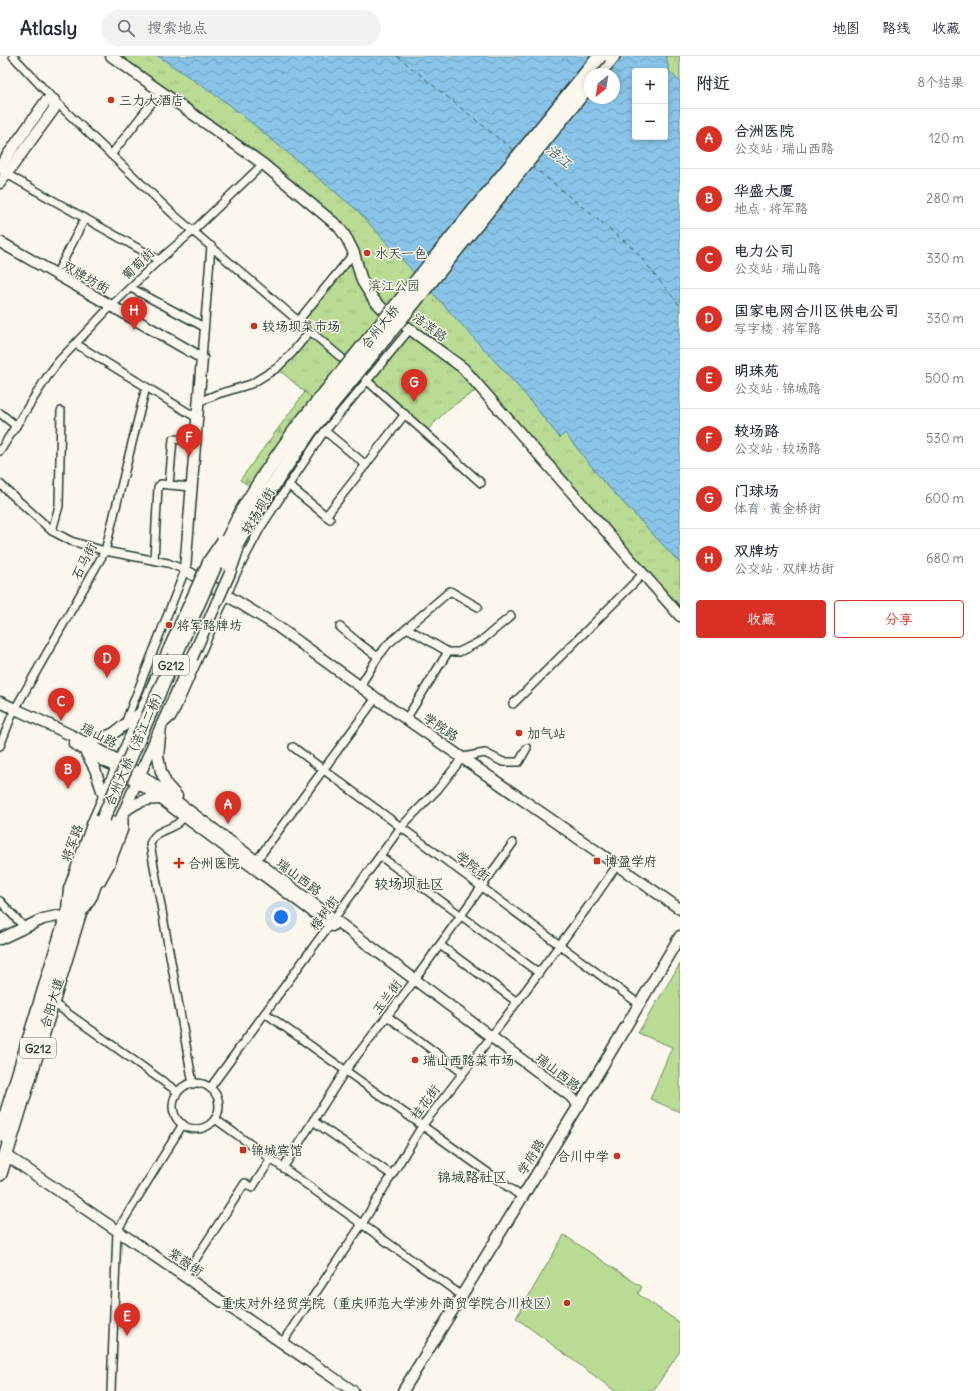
<!DOCTYPE html>
<html lang="zh">
<head>
<meta charset="utf-8">
<style>
  body { margin:0; font-family:Delius,"LXGW WenKai TC",sans-serif; background:#f2f2f3; color:#1f2937 }
  .controls { position:absolute; right:12px; top:12px; display:grid; overflow:hidden; border-radius:4px; box-shadow:0 2px 6px #0003 }
  .controls button { width:36px; height:36px; display:grid; place-items:center; padding:0; border:0; border-bottom:1px solid #e0e1e3; background:#fff; color:#1f2937; font:20px sans-serif }
  .compass { position:absolute; left:584px; top:12px; width:36px; height:36px; border-radius:50%; background:#fff; box-shadow:0 2px 6px #0003; rotate:210deg }
  .you { position:absolute; left:281px; top:861px; width:14px; height:14px; margin:-10px; border:3px solid #fff; border-radius:50%; background:#1a73e8; box-shadow:0 0 0 6px #1a73e833 }
  .badge { display:grid; place-items:center; width:26px; height:26px; border-radius:50%; background:#d93025; color:#fff; font-size:13px; font-weight:700 }
  .pin { position:absolute; translate:-50% -33px; filter:drop-shadow(0 1px 2px #0008) }
  .pin::after { content:''; position:absolute; top:21px; width:14px; height:12px; background:inherit; clip-path:polygon(0 0,100% 0,50% 100%) }
  .list { margin:0; padding:0; list-style:none }
  h2 { display:flex; justify-content:space-between; align-items:center; height:52px; margin:0; padding:0 16px; font-size:17px }
  h2 small { font-size:13px; font-weight:400; color:#747a83 }
  .list li { display:grid; grid-template-columns:26px 1fr auto; gap:12px; align-items:center; box-sizing:border-box; height:60px; padding:0 16px; border-top:1px solid #e0e1e3 }
  .list b { display:block; font-size:15px; white-space:nowrap }
  .list p { margin:0; font-size:13px; white-space:nowrap; color:#747a83 }
  .list em { font-size:13px; font-style:normal; color:#747a83 }
  .actions { display:flex; gap:8px; padding:12px 16px }
  .actions a { flex:1; padding:9px 0; border:1px solid #d93025; border-radius:4px; text-align:center; font-size:14px; color:#d93025 }
  .actions .main { background:#d93025; color:#fff }
  .icon { flex:none; width:22px; height:22px; fill:none; stroke:currentColor; stroke-width:2; stroke-linecap:round; stroke-linejoin:round }
  .map { position:relative; flex:none; width:680px; height:1335px; overflow:hidden }
  header { display:flex; align-items:center; gap:24px; box-sizing:border-box; height:56px; padding:0 20px; background:#fff; border-bottom:1px solid #e0e1e3 }
  header strong { font-size:19px }
  nav { display:flex; gap:22px; margin-inline-start:auto; font-size:14px }
  .search { width:280px; height:36px; background:#f2f2f3; display:flex; align-items:center; gap:10px; box-sizing:border-box; padding:0 14px; border-radius:22px; color:#747a83; font-size:15px }
  main { display:flex }
  aside { flex:1; background:#fff }
  .map>svg:first-child { display:block }
  .grass { fill:#badb94; stroke:#6c8c64 }
  .forest { fill:url(#forest-firs); stroke:#6c8c64 }
  .park { fill:url(#park-tufts); stroke:#6c8c64 }
  .water { fill:url(#water-waves); stroke:#5f8ea0; fill-rule:evenodd }
  .lines { fill:none; stroke-linecap:round; stroke-linejoin:round }
  .ferry { stroke:#3a5f61; stroke-width:1; stroke-dasharray:5 4; stroke-linecap:butt }
  .street-casing { stroke:#1f3d34; stroke-width:10 }
  .secondary-casing { stroke:#1f3d34; stroke-width:13 }
  .highway-casing { stroke:#1f3d34; stroke-width:16 }
  .street { stroke:#fbf7ec; stroke-width:7 }
  .secondary { stroke:#fbf7ec; stroke-width:10 }
  .highway { stroke:#fbf7ec; stroke-width:13 }
  .secondary-bridge-casing { stroke:#1f3d34; stroke-width:13; stroke-linecap:butt }
  .highway-bridge-casing { stroke:#1f3d34; stroke-width:16; stroke-linecap:butt }
  .secondary-bridge { stroke:#fbf7ec; stroke-width:10 }
  .highway-bridge { stroke:#fbf7ec; stroke-width:13 }
  .poi-dot { fill:#c8321e; stroke:#fbf7ec; stroke-width:1.5 }
  .labels { text-anchor:middle; dominant-baseline:central; stroke-width:3; stroke-linejoin:round; paint-order:stroke }
  .shield { fill:#fbf7ec; stroke:#61756b; stroke-width:1 }
  .shield-label { font-size:12px; font-weight:bold; fill:#1f3d34 }
  .poi-label { font-size:13px; fill:#1f3d34; stroke:#fbf7ec; text-anchor:start }
  .street-label { font-size:13px; fill:#1f3d34; stroke:#fbf7ec }
  .park-label { font-size:13px; fill:#3e5d47; stroke:#fbf7ec }
  .water-label { font-size:14px; font-style:italic; fill:#3a5f61; stroke:#fbf7ec }
  .neighbourhood-label { font-size:14px; fill:#1f3d34; stroke:#fbf7ec }
</style>
</head>
<body>
<header>
<strong>Atlasly</strong>
<div class="search"><svg class="icon" aria-label="search" viewBox="0 0 24 24"><circle cx="10" cy="10" r="6"/><path d="M15 15l6 6"/></svg>搜索地点</div>
<nav><a>地图</a><a>路线</a><a>收藏</a></nav>
</header>
<main>
<div class="map">
<svg width="680" height="1335" viewBox="0 0 680 1335">
  <defs>
    <pattern id="forest-firs" width="22" height="20" patternUnits="userSpaceOnUse"><rect width="22" height="20" fill="#badb94"/><path d="M5 1l3.5 6h-7zM16 11l3.5 6h-7z" fill="#9fbd80"/></pattern>
    <pattern id="park-tufts" width="24" height="20" patternUnits="userSpaceOnUse"><rect width="24" height="20" fill="#badb94"/><path d="M3 7l-1-3M5 7V3M7 7l1-3M15 17l-1-3M17 17v-4M19 17l1-3" fill="none" stroke="#9fbd80"/></pattern>
    <pattern id="water-waves" width="16" height="10" patternUnits="userSpaceOnUse"><rect width="16" height="10" fill="#89c4e8"/><path d="M0 5q4-4 8 0t8 0" fill="none" stroke="#6fa0bd"/></pattern>
  </defs>
  <rect width="100%" height="100%" fill="#fbf7ec"/>
  <filter id="ink" filterUnits="userSpaceOnUse"><feTurbulence type="fractalNoise" baseFrequency=".025" numOctaves="2"/><feDisplacementMap in="SourceGraphic" scale="8" xChannelSelector="R" yChannelSelector="G"/><feConvolveMatrix kernelMatrix="1 2 1 2 8 2 1 2 1" color-interpolation-filters="sRGB"/></filter>
  <g filter="url(#ink)">
    <g class="grass">
      <path d="M680,908V1056L650,1043L672,991L638,977Z"/>
      <path d="M564,1179L642,1231L638,1238L680,1267V1295L653,1335H615L516,1262Z"/>
    </g>
    <path class="forest" d="M344,315L256,434L240,424L305,336L286,319Z"/>
    <g class="park">
      <path d="M111,0H158L230,49L357,154L524,337L560,382L565,377L603,425L680,507V560L480,332L451,351L441,360L425,377L366,324L410,273L385,255L312,342L277,312L310,275L298,265L354,198L339,171Z"/>
      <path d="M666,0H680V26L669,15Z"/>
    </g>
    <path class="water" d="M158,0H666L669,15L680,26V507L603,425L565,377L560,382L524,337L357,154L230,49ZM635,15H665V81H635ZM590,18H614V42H590Z"/>
    <g class="lines">
      <g class="ferry">
        <path d="M397,0L514,95"/>
        <path d="M532,110L634,193L680,250"/>
      </g>
      <defs>
        <g id="street">
          <path d="M13,0L54,44L174,159L344,304L481,427"/>
          <path d="M111,99L161,35"/>
          <path d="M3,116L159,204"/>
          <path d="M56,219L85,162"/>
          <path d="M131,232L204,271"/>
          <path d="M298,265L354,197"/>
          <path d="M76,288L197,362"/>
          <path d="M202,302L211,190"/>
          <path d="M198,346L218,338L251,328L277,312L292,297L310,275"/>
          <path d="M0,357L16,370"/>
          <path d="M325,375L366,409"/>
          <path d="M0,395L47,321L58,306L111,250L159,204L193,175L263,108"/>
          <path d="M0,428L52,475L71,485L105,495L168,507L185,514L124,670"/>
          <path d="M288,429L330,463"/>
          <path d="M191,431L169,429L173,383L195,385"/>
          <path d="M326,460L405,358"/>
          <path d="M52,475L59,450L61,355"/>
          <path d="M154,504L158,431L161,428L169,429"/>
          <path d="M340,571L359,587L378,601"/>
          <path d="M407,572L450,535L478,551"/>
          <path d="M448,596H459L481,585L511,560"/>
          <path d="M360,630L378,601L388,588L407,572L448,596L406,663"/>
          <path d="M513,648L643,518"/>
          <path d="M15,653L105,495L146,331"/>
          <path d="M163,669L173,660L236,518L261,471L321,380L410,273"/>
          <path d="M0,690L12,659"/>
          <path d="M293,691L639,948"/>
          <path d="M185,760C182,763 179,767 175,769C163,776 156,774 150,788L193,1028"/>
          <path d="M380,800L539,917"/>
          <path d="M254,808L376,642"/>
          <path d="M101,826L111,808L124,773V759"/>
          <path d="M0,845L24,871"/>
          <path d="M440,889L517,946"/>
          <path d="M52,946L178,1036"/>
          <path d="M265,957L522,1141"/>
          <path d="M387,960L463,1017"/>
          <circle cx="196" cy="1050" r="23"/>
          <path d="M210,1032L401,771L438,733L463,701L485,697L503,706H519L527,692"/>
          <path d="M215,1063L461,1239"/>
          <path d="M313,1065L392,1119"/>
          <path d="M283,1112L345,1015L411,929L513,787"/>
          <path d="M184,1221L245,1127L252,1132L271,1103"/>
          <path d="M282,1287L362,1168L422,1070L491,981L593,844L617,809"/>
          <path d="M111,1335L117,1175L183,1068"/>
        </g>
        <g id="secondary">
          <path d="M111,0L263,108L339,171L347,183L354,197L362,225L374,244L385,255L463,312L680,560"/>
          <path d="M0,110L46,45L54,44V53L0,127"/>
          <path d="M0,186L202,302L185,514L274,568L376,642L680,853"/>
          <path d="M0,646C48,668 96,689 140,718L569,1039L579,1049"/>
          <path d="M86,686L103,682L114,677L139,658"/>
          <path d="M74,688L117,712L161,743L332,870"/>
          <path d="M84,693L95,713L104,741"/>
          <path d="M177,740L167,729L161,716L158,700L161,670L192,602"/>
          <path d="M125,755C138,745 145,743 161,743"/>
          <path d="M84,853L92,840L115,776L161,670"/>
          <path d="M0,883L43,863L57,860L66,863L69,833L93,766L169,592"/>
          <path d="M6,1099L353,1335"/>
          <path d="M403,1335L579,1049L680,880"/>
        </g>
        <g id="highway">
          <path d="M598,18L613,0"/>
          <path d="M0,1079L66,863L103,763"/>
          <path d="M0,1118L85,839L111,767"/>
        </g>
      </defs>
      <use href="#street" class="street-casing"/>
      <use href="#secondary" class="secondary-casing"/>
      <use href="#highway" class="highway-casing"/>
      <use href="#street" class="street"/>
      <use href="#secondary" class="secondary"/>
      <use href="#highway" class="highway"/>
      <defs>
        <g id="secondary-bridge">
          <path d="M169,592L209,504L222,485"/>
          <path d="M192,602L230,517L238,494"/>
        </g>
        <g id="highway-bridge">
          <path d="M226,507C251,461 280,418 310,375L590,28"/>
          <path d="M103,763L216,507L242,455L267,415L299,369L600,0"/>
        </g>
      </defs>
      <use href="#secondary-bridge" class="secondary-bridge-casing"/>
      <use href="#highway-bridge" class="highway-bridge-casing"/>
      <use href="#secondary-bridge" class="secondary-bridge"/>
      <use href="#highway-bridge" class="highway-bridge"/>
    </g>
  </g>
  <g class="poi-dot">
    <circle cx="111" cy="44" r="4"/>
    <circle cx="367" cy="197" r="4"/>
    <circle cx="254" cy="270" r="4"/>
    <circle cx="169" cy="569" r="4"/>
    <circle cx="519" cy="677" r="4"/>
    <rect x="593" y="801" width="8" height="8" rx="2"/>
    <path d="M177 801h4v4h4v4h-4v4h-4v-4h-4v-4h4z"/>
    <circle cx="415" cy="1004" r="4"/>
    <rect x="239" y="1090" width="8" height="8" rx="2"/>
    <circle cx="617" cy="1100" r="4"/>
    <circle cx="567" cy="1247" r="4"/>
  </g>
  <g class="labels">
    <g class="shield">
      <rect x="153" y="599" width="36" height="20" rx="3"/>
      <rect x="20" y="982" width="36" height="20" rx="3"/>
    </g>
    <g class="shield-label">
      <text x="171" y="609">G212</text>
      <text x="38" y="992">G212</text>
    </g>
    <g class="poi-label">
      <text x="119" y="44">三力大酒店</text>
      <text x="375" y="197">水天一色</text>
      <text x="262" y="270">较场坝菜市场</text>
      <text x="177" y="569">将军路牌坊</text>
      <text x="527" y="677">加气站</text>
      <text x="605" y="805">博盈学府</text>
      <text x="188" y="807">合州医院</text>
      <text x="423" y="1004">瑞山西路菜市场</text>
      <text x="251" y="1094">锦城宾馆</text>
      <text x="609" y="1100" text-anchor="end">合川中学</text>
      <text x="559" y="1247" text-anchor="end">重庆对外经贸学院（重庆师范大学涉外商贸学院合川校区）</text>
    </g>
    <g class="street-label">
      <text transform="translate(138 208) rotate(-44)">葡萄街</text>
      <text transform="translate(86 221) rotate(30)">双牌坊街</text>
      <text transform="translate(380 271) rotate(-51)">合州大桥</text>
      <text transform="translate(430 271) rotate(36)">涪滨路</text>
      <text transform="translate(258 455) rotate(-59)">较场坝街</text>
      <text transform="translate(84 505) rotate(-63)">石马街</text>
      <text transform="translate(441 671) rotate(34)">学院路</text>
      <text transform="translate(99 679) rotate(28)">瑞山路</text>
      <text transform="translate(135 690) rotate(-66)">合州大桥（涪江二桥）</text>
      <text transform="translate(72 787) rotate(-70)">将军路</text>
      <text transform="translate(473 810) rotate(37)">学院街</text>
      <text transform="translate(299 821) rotate(37)">瑞山西路</text>
      <text transform="translate(324 857) rotate(-54)">榕树街</text>
      <text transform="translate(387 941) rotate(-53)">玉兰街</text>
      <text transform="translate(52 947) rotate(-73)">合阳大道</text>
      <text transform="translate(558 1016) rotate(38)">瑞山西路</text>
      <text transform="translate(425 1046) rotate(-53)">桂花街</text>
      <text transform="translate(531 1101) rotate(-58)">学府路</text>
      <text transform="translate(186 1206) rotate(34)">紫薇街</text>
    </g>
    <g class="park-label">
      <text x="394" y="229">滨江公园</text>
    </g>
    <g class="water-label">
      <text transform="translate(559 100) rotate(39)">涪江</text>
    </g>
    <g class="neighbourhood-label">
      <text x="409" y="828">较场坝社区</text>
      <text x="472" y="1121">锦城路社区</text>
    </g>
  </g>
</svg>
<div class="controls">
<button>+</button>
<button>−</button>
</div>
<svg class="compass" viewBox="-18 -18 36 36"><path d="M0-13l5 13h-10z" fill="#e53935"/><path d="M0 13l5-13h-10z" fill="#747a83"/></svg>
<div class="you"></div>
<div class="pin badge" style="left:228px;top:768px">A</div>
<div class="pin badge" style="left:68px;top:733px">B</div>
<div class="pin badge" style="left:61px;top:665px">C</div>
<div class="pin badge" style="left:107px;top:622px">D</div>
<div class="pin badge" style="left:127px;top:1280px">E</div>
<div class="pin badge" style="left:189px;top:401px">F</div>
<div class="pin badge" style="left:414px;top:346px">G</div>
<div class="pin badge" style="left:134px;top:274px">H</div>
</div>
<aside>
<h2>附近<small>8个结果</small></h2>
<ul class="list">
<li><span class="badge">A</span><div><b>合洲医院</b><p>公交站 · 瑞山西路</p></div><em>120 m</em></li>
<li><span class="badge">B</span><div><b>华盛大厦</b><p>地点 · 将军路</p></div><em>280 m</em></li>
<li><span class="badge">C</span><div><b>电力公司</b><p>公交站 · 瑞山路</p></div><em>330 m</em></li>
<li><span class="badge">D</span><div><b>国家电网合川区供电公司</b><p>写字楼 · 将军路</p></div><em>330 m</em></li>
<li><span class="badge">E</span><div><b>明珠苑</b><p>公交站 · 锦城路</p></div><em>500 m</em></li>
<li><span class="badge">F</span><div><b>较场路</b><p>公交站 · 较场路</p></div><em>530 m</em></li>
<li><span class="badge">G</span><div><b>门球场</b><p>体育 · 黄金桥街</p></div><em>600 m</em></li>
<li><span class="badge">H</span><div><b>双牌坊</b><p>公交站 · 双牌坊街</p></div><em>680 m</em></li>
</ul>
<div class="actions"><a class="main">收藏</a><a>分享</a></div>
</aside>
</main>
</body>
</html>
